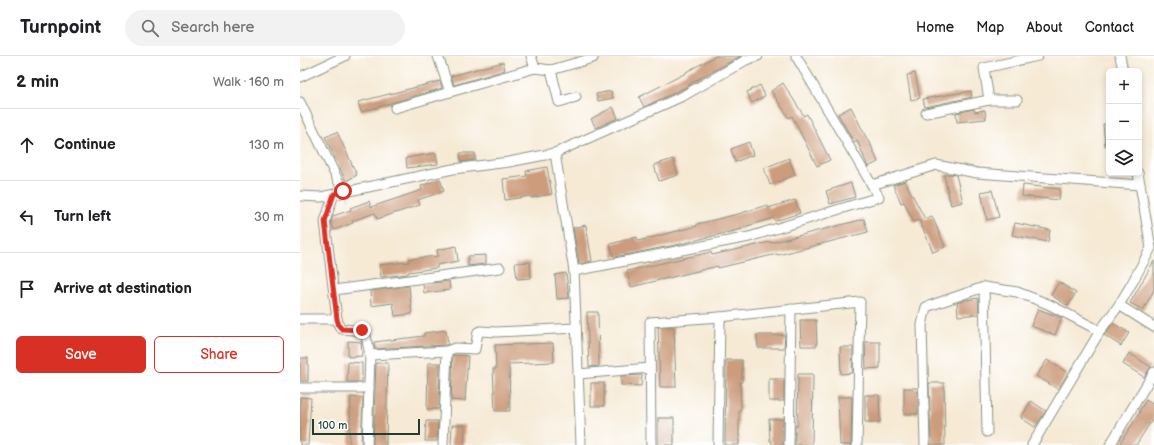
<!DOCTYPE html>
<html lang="en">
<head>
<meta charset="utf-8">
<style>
  body { margin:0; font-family:"Balsamiq Sans",sans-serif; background:#f2f2f2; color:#202124 }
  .controls { position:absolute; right:12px; top:12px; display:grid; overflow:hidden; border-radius:6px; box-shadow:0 2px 6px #0003 }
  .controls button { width:36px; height:36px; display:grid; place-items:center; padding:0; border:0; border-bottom:1px solid #e0e0e0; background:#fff; color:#202124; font:20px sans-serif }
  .scale { position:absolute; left:12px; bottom:10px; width:108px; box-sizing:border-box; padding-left:4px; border:2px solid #1f3d34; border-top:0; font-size:11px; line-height:14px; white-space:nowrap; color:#1f3d34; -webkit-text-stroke:3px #fff; paint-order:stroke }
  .stop { position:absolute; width:12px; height:12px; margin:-9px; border:3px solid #d93025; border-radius:50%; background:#fff }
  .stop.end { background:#d93025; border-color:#fff; box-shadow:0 1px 4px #0008 }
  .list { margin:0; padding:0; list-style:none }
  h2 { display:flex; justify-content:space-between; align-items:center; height:52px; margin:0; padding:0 16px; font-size:17px }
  h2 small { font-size:13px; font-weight:400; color:#757577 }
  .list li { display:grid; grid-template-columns:26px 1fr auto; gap:12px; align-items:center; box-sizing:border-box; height:72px; padding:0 16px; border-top:1px solid #e0e0e0 }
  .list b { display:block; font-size:15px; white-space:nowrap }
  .list em { font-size:13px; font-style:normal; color:#757577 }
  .actions { display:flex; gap:8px; padding:12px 16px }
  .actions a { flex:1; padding:9px 0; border:1px solid #d93025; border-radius:6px; text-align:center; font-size:14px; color:#d93025 }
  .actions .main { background:#d93025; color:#fff }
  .icon { flex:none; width:22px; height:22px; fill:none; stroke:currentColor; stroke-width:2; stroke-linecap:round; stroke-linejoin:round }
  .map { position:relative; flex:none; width:854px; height:389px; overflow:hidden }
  header { display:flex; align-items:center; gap:24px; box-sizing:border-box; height:56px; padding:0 20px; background:#fff; border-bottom:1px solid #e0e0e0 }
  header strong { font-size:19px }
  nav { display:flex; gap:22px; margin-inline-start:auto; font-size:14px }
  .search { width:280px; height:36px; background:#f2f2f2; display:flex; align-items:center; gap:10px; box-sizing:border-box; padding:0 14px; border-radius:22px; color:#757577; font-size:15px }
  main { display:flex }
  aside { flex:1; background:#fff }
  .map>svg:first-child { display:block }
  .building { fill:#cc9c7d }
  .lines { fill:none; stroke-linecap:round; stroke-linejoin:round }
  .minor-casing { stroke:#8a9484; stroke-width:11 }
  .minor { stroke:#fff; stroke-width:9 }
  .route { stroke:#d93025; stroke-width:5 }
</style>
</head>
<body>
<header>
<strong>Turnpoint</strong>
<div class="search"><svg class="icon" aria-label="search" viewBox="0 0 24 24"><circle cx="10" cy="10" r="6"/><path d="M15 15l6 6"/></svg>Search here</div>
<nav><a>Home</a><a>Map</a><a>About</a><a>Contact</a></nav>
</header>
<main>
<aside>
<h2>2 min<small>Walk · 160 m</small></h2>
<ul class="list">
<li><svg class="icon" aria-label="ahead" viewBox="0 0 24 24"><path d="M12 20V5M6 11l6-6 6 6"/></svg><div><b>Continue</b></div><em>130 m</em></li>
<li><svg class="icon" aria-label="left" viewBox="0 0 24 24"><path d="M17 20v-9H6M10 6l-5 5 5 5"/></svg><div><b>Turn left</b></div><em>30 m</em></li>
<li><svg class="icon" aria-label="arrive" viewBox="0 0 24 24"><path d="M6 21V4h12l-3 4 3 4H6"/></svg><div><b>Arrive at destination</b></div></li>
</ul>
<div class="actions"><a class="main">Save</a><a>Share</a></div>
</aside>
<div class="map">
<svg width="854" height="389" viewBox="0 0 854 389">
  <rect width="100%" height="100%" fill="#fff"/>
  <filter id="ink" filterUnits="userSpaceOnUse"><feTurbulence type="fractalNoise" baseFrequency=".025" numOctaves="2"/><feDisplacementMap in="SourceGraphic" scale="8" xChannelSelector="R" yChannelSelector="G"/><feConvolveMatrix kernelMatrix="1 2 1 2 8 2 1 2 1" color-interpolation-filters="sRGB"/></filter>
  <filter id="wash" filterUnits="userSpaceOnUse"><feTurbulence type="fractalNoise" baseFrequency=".012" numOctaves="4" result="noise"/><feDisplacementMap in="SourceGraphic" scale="16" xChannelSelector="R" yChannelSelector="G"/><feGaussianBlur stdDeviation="0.9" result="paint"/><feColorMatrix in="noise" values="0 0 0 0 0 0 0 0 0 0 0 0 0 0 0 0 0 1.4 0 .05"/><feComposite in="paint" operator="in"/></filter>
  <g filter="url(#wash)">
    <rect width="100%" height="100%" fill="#f6ead5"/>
    <g id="blocks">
      <g class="building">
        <path d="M416,0H441L389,28L390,29L388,30L344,51L339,41L386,17V16Z"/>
        <path d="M203,6L205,14L154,29L151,20Z"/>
        <path d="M615,17L620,42L611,44L607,19Z"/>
        <path d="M140,25L142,32L61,56L58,46Z"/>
        <path d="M483,27L504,60L507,58L530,104L517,110L492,60L489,62L471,35Z"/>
        <path d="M460,29L465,40L452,47L447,36Z"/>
        <path d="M311,35L313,42L298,45L296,38Z"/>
        <path d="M671,35L672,41L625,51L623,43Z"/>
        <path d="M313,51L318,62L296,72L291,63Z"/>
        <path d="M551,51L569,87H570L578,106L568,111L557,84L554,86L538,58Z"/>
        <path d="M674,53L675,56L685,54L686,63L657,66L656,57Z"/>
        <path d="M803,68H809V90H805Z"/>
        <path d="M37,76L57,119L46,125L25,81Z"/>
        <path d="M449,86L453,99L435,106L431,93Z"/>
        <path d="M136,97L138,108L107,112L106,102Z"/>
        <path d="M160,97H175V104L161,106Z"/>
        <path d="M489,102L495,119L470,129L464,112Z"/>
        <path d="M373,103L378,119L359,125L354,109Z"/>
        <path d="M247,111L252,138L231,142V140L205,144L203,123L227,120L226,115Z"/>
        <path d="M650,118L656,119L663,146L651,149L644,119Z"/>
        <path d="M140,123L144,135L118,144L120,149L77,163L75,157L52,165L53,167L34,174L31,165L33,160L51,154L50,152L69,145L71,151L122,134L121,130Z"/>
        <path d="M605,125L625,163L632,160L645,191L633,196L619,164L614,166L604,146L601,147L593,129Z"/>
        <path d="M551,127L555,141L530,148L526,135Z"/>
        <path d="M723,129L760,133L759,144L722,140Z"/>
        <path d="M692,134L699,161L687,164L681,136Z"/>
        <path d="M495,144L500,157L475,165L474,162L441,172L442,173L380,188L314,201L310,188L337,181L338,185L397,170V168L438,158L467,149L468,152Z"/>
        <path d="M564,163L568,176L478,199L477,198L418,212V210L331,231L327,215L411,196L412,199L470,186V187Z"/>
        <path d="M715,167L750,174L748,186L712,179Z"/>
        <path d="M286,169L292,205L279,208L273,172Z"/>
        <path d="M156,190L158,205L137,209V212L108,216V218L81,221L79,209L109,206V203L138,200L137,194Z"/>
        <path d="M186,199V208L168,210V200Z"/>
        <path d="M854,205V234L843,254L830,247Z"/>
        <path d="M230,206L231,222L217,223L215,207Z"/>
        <path d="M266,217L269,242L257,243L255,219Z"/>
        <path d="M149,225L150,234L124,237L123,228Z"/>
        <path d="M759,226L776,237L768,250L751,239Z"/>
        <path d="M109,230L112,258L95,260L93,247L71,250L70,235Z"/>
        <path d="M678,242L679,258L658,260L657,247L666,244Z"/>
        <path d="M738,253L762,262L755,279L731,270Z"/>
        <path d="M287,256H298L299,310L289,311Z"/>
        <path d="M500,264H516L517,290H501Z"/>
        <path d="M813,267L829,277L821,290L804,279Z"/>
        <path d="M358,271H374L376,331H360Z"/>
        <path d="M146,274L148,288L146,289L75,293L74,286L124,280V277Z"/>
        <path d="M457,279H485L484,292H458Z"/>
        <path d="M48,285L61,286L62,300L48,301Z"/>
        <path d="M565,286H580V312L566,313Z"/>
        <path d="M253,287L254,306L209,308L210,355H195L193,313H196L195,289Z"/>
        <path d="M540,291H553L552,317L541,318Z"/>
        <path d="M829,297L851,311L844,321L823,308Z"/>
        <path d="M153,299L168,300L165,345L151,344Z"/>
        <rect x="0" y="302" width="8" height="23"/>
        <path d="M426,304H442V326H440L441,353L439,354V389H425Z"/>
        <path d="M747,304L768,317L758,333L736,320Z"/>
        <path d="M48,306L62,307V326H47Z"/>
        <path d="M76,307H88L86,389H73Z"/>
        <path d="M128,307H140L139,353H127Z"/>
        <path d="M498,318H513L512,389H495V370H497Z"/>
        <path d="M342,319L341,330L321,329V320Z"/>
        <rect x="469" y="323" width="15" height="22"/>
        <rect x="291" y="327" width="13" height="23"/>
        <path d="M629,327H644L645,389H631Z"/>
        <rect x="604" y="332" width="14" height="26"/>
        <path d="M565,339H579L580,366H565Z"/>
        <path d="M0,341L11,342L8,389H0Z"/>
        <path d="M51,341L63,342L61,389H49Z"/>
        <path d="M538,341H552L551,389H540Z"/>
        <path d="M846,344L854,349V365L852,364L836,389H819L840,356L839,355Z"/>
        <path d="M731,345L746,355L735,371L721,362Z"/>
        <rect x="358" y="362" width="16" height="27"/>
        <path d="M469,363H483V389H472V385H470Z"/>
        <path d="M126,365H138L137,385H125Z"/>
        <path d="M152,369H165L164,389H151Z"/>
      </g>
    </g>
  </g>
  <g filter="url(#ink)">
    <use href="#blocks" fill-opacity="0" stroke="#8a9484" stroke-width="1"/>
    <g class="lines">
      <defs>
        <g id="minor">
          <path d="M820,0L823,15"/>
          <path d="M235,12L251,14L293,2"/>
          <path d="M251,14L259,46L276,41"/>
          <path d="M0,21L45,0"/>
          <path d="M150,36L235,12L231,0"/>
          <path d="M717,44H689L684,12L738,0"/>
          <path d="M0,46L43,135"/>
          <path d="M95,52L150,36L138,0"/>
          <path d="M626,57L689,44"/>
          <path d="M255,97L274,215L281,389"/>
          <path d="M572,129L636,109L677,117L840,129"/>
          <path d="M34,138L25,165L37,263L39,270L42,273L65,275L70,299L67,389"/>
          <path d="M0,140L21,141L153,113L209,106L255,97L383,40L446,4L458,0"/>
          <path d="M274,215L449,181L579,141L496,0"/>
          <path d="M684,231L717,236L748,248L800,275"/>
          <path d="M34,234L200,212"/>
          <path d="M819,249L854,271"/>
          <path d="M420,261L560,246L557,389"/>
          <path d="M0,263H37"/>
          <path d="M147,295L155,292L175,293L178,276L180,275L196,276L276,272"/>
          <path d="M70,299L147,295L143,389"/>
          <path d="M278,318L350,312"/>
          <path d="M0,332H69"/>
          <path d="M351,389L350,266L420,261L418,389"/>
          <path d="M489,389L491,253"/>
          <path d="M625,389L622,269L626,251L684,231L687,376"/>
          <path d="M732,389L800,275L819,249L832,227L851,192L838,117"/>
          <path d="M810,389L854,316"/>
        </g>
      </defs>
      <use href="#minor" class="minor-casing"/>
      <use href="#minor" class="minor"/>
    </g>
  </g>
  <g class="lines" filter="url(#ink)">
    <path class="route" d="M43,135L34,138L25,165L37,263L39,270L42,273L62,274"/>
  </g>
</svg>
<div class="controls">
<button>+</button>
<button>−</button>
<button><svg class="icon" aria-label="layers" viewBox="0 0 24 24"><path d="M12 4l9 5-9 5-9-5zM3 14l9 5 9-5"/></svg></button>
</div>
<div class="scale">100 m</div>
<div class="stop" style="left:43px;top:135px"></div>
<div class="stop end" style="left:62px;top:274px"></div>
</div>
</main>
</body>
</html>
